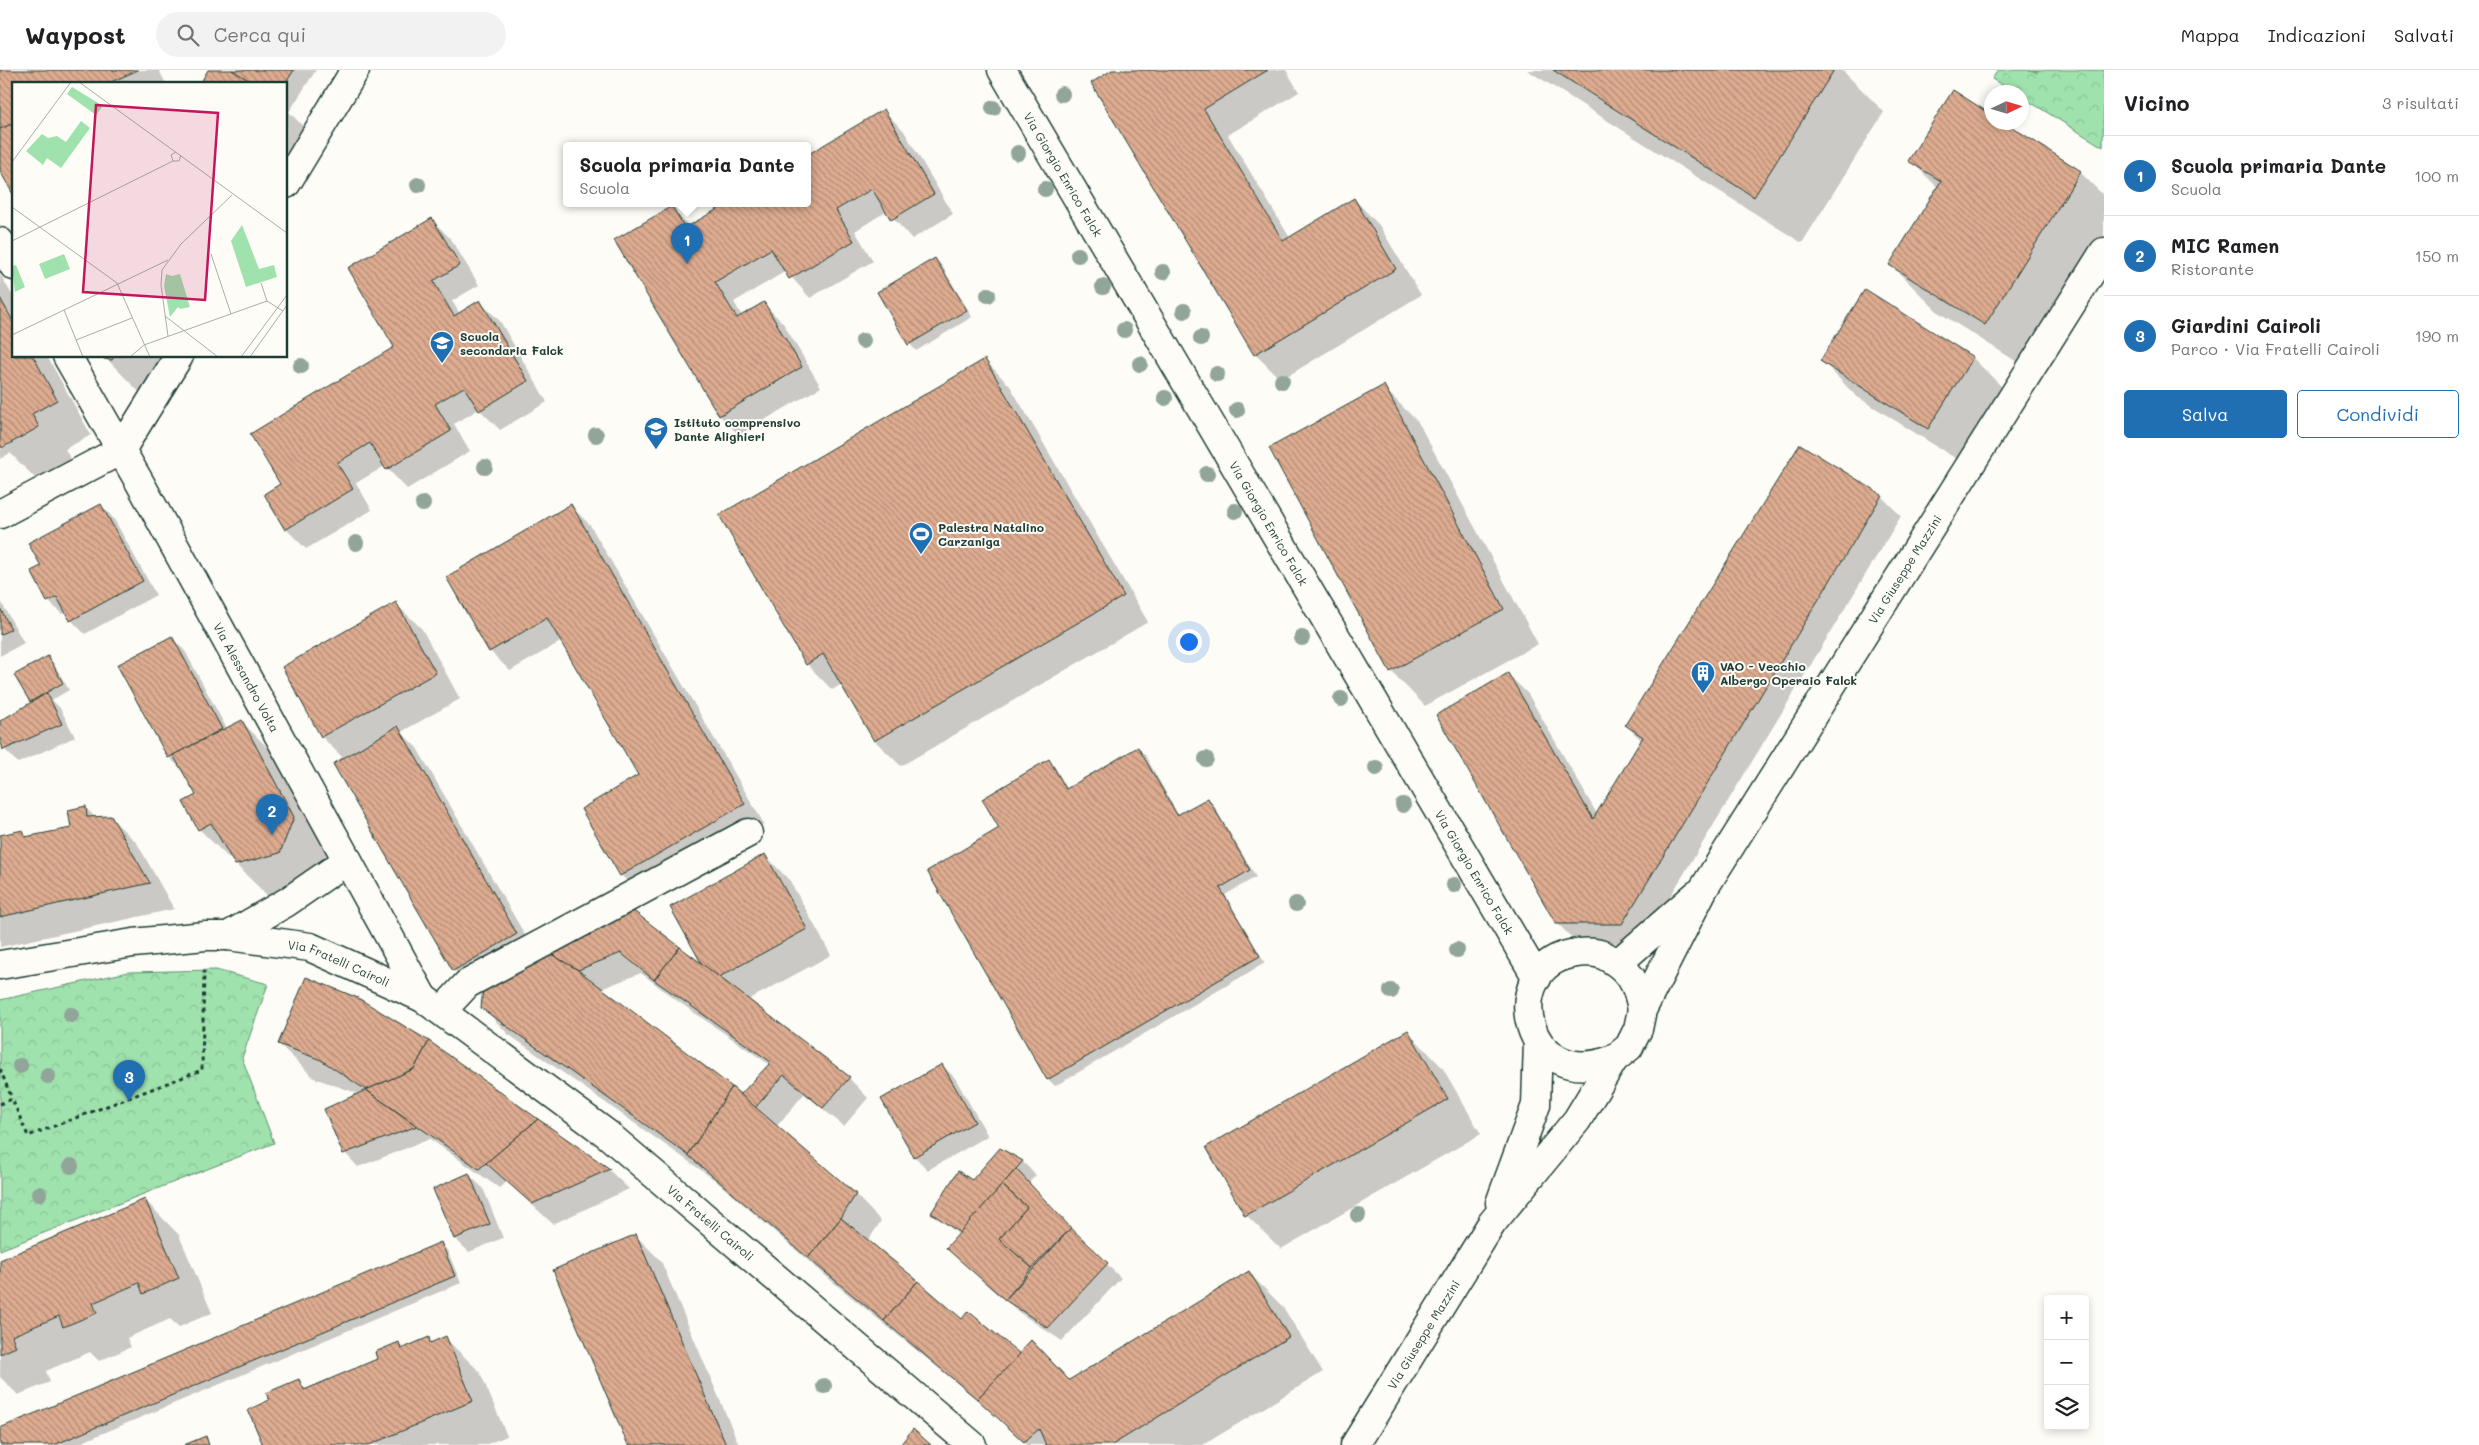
<!DOCTYPE html>
<html lang="it">
<head>
<meta charset="utf-8">
<style>
  body { margin:0; font-family:Mali,sans-serif; background:#f2f2f2; color:#202124 }
  .controls { position:absolute; right:15px; bottom:15px; display:grid; overflow:hidden; border-radius:5px; box-shadow:0 2px 8px #0003 }
  .controls button { width:45px; height:45px; display:grid; place-items:center; padding:0; border:0; border-bottom:1px solid #e0e0e0; background:#fff; color:#202124; font:25px sans-serif }
  .compass { position:absolute; left:1984px; top:15px; width:45px; height:45px; border-radius:50%; background:#fff; box-shadow:0 2px 8px #0003; rotate:86deg }
  .you { position:absolute; left:1188px; top:571px; width:18px; height:18px; margin:-12px; border:4px solid #fff; border-radius:50%; background:#1a73e8; box-shadow:0 0 0 8px #1a73e833 }
  .badge { display:grid; place-items:center; width:32px; height:32px; border-radius:50%; background:#1f6fb2; color:#fff; font-size:16px; font-weight:700 }
  .pin { position:absolute; translate:-50% -41px; filter:drop-shadow(0 1px 2px #0008) }
  .pin::after { content:''; position:absolute; top:26px; width:18px; height:15px; background:inherit; clip-path:polygon(0 0,100% 0,50% 100%) }
  .popup { position:absolute; left:563px; top:72px; width:248px; height:65px; box-sizing:border-box; display:grid; place-content:center; border-radius:5px; background:#fff; filter:drop-shadow(0 1px 4px #0005); font-size:16px; white-space:nowrap; color:#757577 }
  .popup b { font-size:19px; color:#202124 }
  .popup::after { content:''; position:absolute; left:50%; top:100%; margin-left:-10px; border:10px solid transparent; border-top-color:#fff }
  .list { margin:0; padding:0; list-style:none }
  h2 { display:flex; justify-content:space-between; align-items:center; height:65px; margin:0; padding:0 20px; font-size:21px }
  h2 small { font-size:16px; font-weight:400; color:#757577 }
  .list li { display:grid; grid-template-columns:32px 1fr auto; gap:15px; align-items:center; box-sizing:border-box; height:80px; padding:0 20px; border-top:1px solid #e0e0e0 }
  .list b { display:block; font-size:19px; white-space:nowrap }
  .list p { margin:0; font-size:16px; white-space:nowrap; color:#757577 }
  .list em { font-size:16px; font-style:normal; color:#757577 }
  .actions { display:flex; gap:10px; padding:15px 20px }
  .actions a { flex:1; padding:11px 0; border:1px solid #1f6fb2; border-radius:5px; text-align:center; font-size:18px; color:#1f6fb2 }
  .actions .main { background:#1f6fb2; color:#fff }
  .icon { flex:none; width:28px; height:28px; fill:none; stroke:currentColor; stroke-width:2; stroke-linecap:round; stroke-linejoin:round }
  .map { position:relative; flex:none; width:2104px; height:1375px; overflow:hidden }
  header { display:flex; align-items:center; gap:30px; box-sizing:border-box; height:70px; padding:0 25px; background:#fff; border-bottom:1px solid #e0e0e0 }
  header strong { font-size:24px }
  nav { display:flex; gap:28px; margin-inline-start:auto; font-size:18px }
  .search { width:350px; height:45px; background:#f2f2f2; display:flex; align-items:center; gap:12px; box-sizing:border-box; padding:0 18px; border-radius:28px; color:#757577; font-size:19px }
  main { display:flex }
  aside { flex:1; background:#fff }
  .map>svg:first-child { display:block }
  .park { fill:url(#park-crowns); stroke:#5f9070 }
  .shadow { fill:#0003; fill-rule:evenodd }
  .building { fill:url(#building-back-hatch); stroke:#1f3d34 }
  .lines { fill:none; stroke-linecap:round; stroke-linejoin:round }
  .minor-casing { stroke:#1f3d34; stroke-width:31 }
  .path { stroke:#1f3d34; stroke-width:3; stroke-dasharray:4 4; stroke-linecap:butt }
  .minor { stroke:#fdfcf7; stroke-width:28 }
  .tree { fill:#91a599 }
  .labels { text-anchor:middle; dominant-baseline:central; stroke-width:4; stroke-linejoin:round; paint-order:stroke }
  .street-label { font-size:12px; fill:#1f3d34; stroke:#fdfcf7 }
  .poi-label { font-size:12px; font-weight:bold; fill:#1f3d34; stroke:#fdfcf7; text-anchor:start }
  .inset-road { fill:none; stroke:#a4b0a9; stroke-width:1 }
  .view { fill:#c2185b; fill-opacity:0.15; stroke:#c2185b; stroke-width:2.5 }
  .inset-edge { fill:none; stroke:#1f3d34; stroke-width:2.5 }
</style>
</head>
<body>
<header>
<strong>Waypost</strong>
<div class="search"><svg class="icon" aria-label="search" viewBox="0 0 24 24"><circle cx="10" cy="10" r="6"/><path d="M15 15l6 6"/></svg>Cerca qui</div>
<nav><a>Mappa</a><a>Indicazioni</a><a>Salvati</a></nav>
</header>
<main>
<div class="map">
<svg width="2104" height="1375" viewBox="0 0 2104 1375">
  <defs>
    <pattern id="park-crowns" width="20" height="18" patternUnits="userSpaceOnUse" patternTransform="scale(1.25)"><rect width="20" height="18" fill="#9fe2ad"/><path d="M2 6a3 3 0 1 1 6 0M12 15a3 3 0 1 1 6 0" fill="none" stroke="#88c395"/></pattern>
    <pattern id="building-back-hatch" width="6" height="6" patternUnits="userSpaceOnUse" patternTransform="scale(1.25)"><rect width="6" height="6" fill="#ddab90"/><path d="M-1 5l2 2M0 0l6 6M5-1l2 2" fill="none" stroke="#b38c76"/></pattern>
  </defs>
  <rect width="100%" height="100%" fill="#fdfcf7"/>
  <filter id="ink" filterUnits="userSpaceOnUse"><feTurbulence type="fractalNoise" baseFrequency=".02" numOctaves="2"/><feDisplacementMap in="SourceGraphic" scale="10" xChannelSelector="R" yChannelSelector="G"/><feConvolveMatrix kernelMatrix="1 2 1 2 8 2 1 2 1" color-interpolation-filters="sRGB"/></filter>
  <g filter="url(#ink)">
    <g class="park">
      <path d="M1998,0H2104L2103,77L2022,27V22H2014L1992,9Z"/>
      <path d="M216,900L268,914L242,988L274,1073L0,1180V930L128,902Z"/>
    </g>
    <g class="shadow">
      <path d="M0,0H159L166,14H14L0,98Z"/>
      <path d="M210,0H316L289,42L310,63L286,101V14H202Z"/>
      <path d="M1115,0H1286L1299,22L1228,65L1290,168L1354,129L1379,155L1421,225L1281,310L1255,284Z"/>
      <path d="M1527,0H1842L1884,42L1802,173Z"/>
      <path d="M2029,0H2039L2037,4Z"/>
      <path d="M884,41L904,61L953,144L912,169L887,141L855,161L873,191L810,228L786,201L734,232L742,246L763,233L783,253L821,317L739,365L720,346L616,171L671,138L690,157L730,133H807V87Z"/>
      <path d="M1992,52L2080,102L2104,126V187L2033,302L1938,242L1890,194L1938,118L1910,90Z"/>
      <path d="M431,149L451,169L479,215L452,231L460,244L480,232L500,251L547,332L500,360L479,339L454,354L470,381L407,419L385,396L356,413L372,440L306,479L286,459L265,425L282,415L396,277Z"/>
      <path d="M935,189L942,196L972,247L916,281L910,274L879,223Z"/>
      <path d="M0,204L14,228V286H47L91,365L65,379L72,392L38,411L10,383L0,389V380L8,376L7,374L0,378Z"/>
      <path d="M1866,221L1973,288L2007,322L1963,393L1856,326L1822,291Z"/>
      <path d="M104,286H170L146,324L140,323Z"/>
      <path d="M985,290L1010,316L1148,552L901,696L875,671L842,614L832,620L807,594Z"/>
      <path d="M1383,317L1418,352L1538,574L1425,636L1391,601Z"/>
      <path d="M1881,426L1901,446L1642,873H1577L1557,853L1508,604L1528,624L1597,744L1642,671L1626,655Z"/>
      <path d="M101,435L114,449L156,525L85,564L71,550L67,542L62,544L48,531L43,497Z"/>
      <path d="M570,435L590,455L764,754L641,825L621,805L640,706L562,571L510,601L490,581Z"/>
      <path d="M0,530L24,573L0,586Z"/>
      <path d="M396,534L422,559L460,629L401,662L417,678L536,884L474,920L454,900L344,689L322,667L284,597Z"/>
      <path d="M171,567L185,581L227,659L241,651L276,686L328,783L314,817L271,829L199,759L198,725L182,700L169,687Z"/>
      <path d="M48,587L54,594L69,620L52,630L60,638L75,667L18,693L5,680L0,663V652L32,633L31,631Z"/>
      <path d="M1138,679L1145,685L1179,746L1208,729L1214,736L1256,807L1225,825L1265,893L1055,1016L1048,1009L1000,759L1049,691L1055,697L1068,720Z"/>
      <path d="M85,737L96,748H111L137,773L174,839L0,877V766L23,762L29,768L72,759Z"/>
      <path d="M765,785L790,811L831,885L748,930L849,1008L868,1028L844,1056L804,1024L776,1057L856,1125L881,1151L868,1171L962,1250L1019,1285L1070,1311L1248,1202L1283,1237L1323,1302L1203,1375H1026L990,1340L834,1213L715,1110L508,964L483,938L630,840L708,903ZM641,903L676,930L770,995L740,1026L601,919Z"/>
      <path d="M1408,962L1442,997L1481,1064L1281,1179L1246,1145Z"/>
      <path d="M429,972L609,1100L629,1119L553,1154L507,1112L499,1118L430,1069L358,1097L345,1083L359,1024L314,1008L279,974Z"/>
      <path d="M942,995L955,1008L988,1066L928,1100L915,1087L882,1029Z"/>
      <path d="M1001,1080L1023,1092L1036,1105L1029,1113L1080,1168L1121,1208L1062,1271L1020,1243L961,1191L959,1165L933,1143L972,1112Z"/>
      <path d="M469,1105L483,1118L503,1168L469,1182L455,1169L434,1119Z"/>
      <path d="M145,1130L179,1165L212,1243L179,1257L170,1249L127,1268L131,1277L99,1291L90,1282L46,1301L50,1312L18,1325L0,1307V1192Z"/>
      <path d="M636,1166L661,1191L739,1375H629Z"/>
      <path d="M441,1173L447,1180L461,1213L75,1375H0V1359Z"/>
      <path d="M445,1268L480,1302L507,1366L485,1375H264L271,1331L298,1311L307,1320L379,1290L398,1273L404,1279L428,1269L432,1273Z"/>
    </g>
    <g class="building">
      <path d="M0,0H138L107,14H14V53L0,59Z"/>
      <path d="M208,0H232L255,14H200Z"/>
      <path d="M232,0H294L285,14H255Z"/>
      <path d="M1112,0H1268L1204,39L1283,171L1354,128L1396,199L1254,285L1091,13Z"/>
      <path d="M1553,0H1834L1754,127Z"/>
      <path d="M1953,20L1992,45V52H2004L2081,101L1985,255L1889,195L1941,111L1908,91Z"/>
      <path d="M884,39L934,124L891,150L872,119L836,140L854,171L789,209L771,179L715,212L737,248L764,232L802,297L719,346L614,170L672,136L685,158L728,133H807V85Z"/>
      <path d="M14,53V126L0,101V59Z"/>
      <path d="M432,148L460,195L433,211L454,246L480,230L528,311L479,341L464,317L435,334L451,361L386,400L370,373L337,393L353,419L285,460L264,424L280,414L250,364L394,277L348,198Z"/>
      <path d="M935,188L967,240L908,275L877,222Z"/>
      <path d="M1865,219L1973,287L1928,359L1820,291Z"/>
      <path d="M0,228L14,253V286H33L57,330L32,344L39,357L2,378L0,374Z"/>
      <path d="M103,286H114L112,290L104,289Z"/>
      <path d="M985,289L1124,526L874,671L823,584L806,595L719,445Z"/>
      <path d="M1384,315L1504,539L1390,602L1269,378Z"/>
      <path d="M1800,374L1882,425L1622,854H1556L1436,645L1508,603L1593,749L1643,667L1625,655Z"/>
      <path d="M101,434L143,511L70,551L57,527L47,532L31,501L41,496L28,473Z"/>
      <path d="M571,434L745,734L620,806L581,739L638,705L547,548L489,582L446,507Z"/>
      <path d="M396,532L436,603L321,667L282,597Z"/>
      <path d="M0,538L11,559L0,565Z"/>
      <path d="M172,566L222,659L168,688L117,595Z"/>
      <path d="M48,586L63,613L30,632L14,605Z"/>
      <path d="M47,623L62,654L3,680L0,668V651Z"/>
      <path d="M242,650L294,747L280,783L235,795L211,753L198,760L183,732L196,725L173,685Z"/>
      <path d="M398,656L517,864L453,901L333,694Z"/>
      <path d="M1138,677L1177,745L1208,728L1250,800L1220,818L1260,886L1047,1010L927,801L999,758L982,729L1049,689L1066,719Z"/>
      <path d="M86,736L87,747L111,746L150,813L0,847V765L23,760L25,767L71,758L68,740Z"/>
      <path d="M765,784L807,859L719,907L704,898L670,837Z"/>
      <path d="M631,839L680,877L654,910L621,883L578,900L549,883Z"/>
      <path d="M680,877L850,1007L823,1038L784,1005L755,1038L740,1025L771,992L654,910Z"/>
      <path d="M549,883L578,900L732,1017L688,1085L481,938L483,918Z"/>
      <path d="M306,907L358,928L429,971L414,999L366,1020L321,990L278,974Z"/>
      <path d="M1408,960L1448,1029L1245,1146L1206,1077Z"/>
      <path d="M429,971L538,1049L479,1099L366,1020L414,999Z"/>
      <path d="M942,994L975,1052L914,1087L881,1029Z"/>
      <path d="M732,1017L856,1124L841,1148L808,1188L688,1085Z"/>
      <path d="M366,1020L417,1056L343,1084L324,1039Z"/>
      <path d="M538,1049L610,1099L532,1134L486,1093Z"/>
      <path d="M1000,1078L1023,1091L960,1163L931,1143L958,1101L972,1110Z"/>
      <path d="M1016,1099L1071,1158L1032,1198L999,1169L1027,1137L1002,1115Z"/>
      <path d="M469,1103L490,1154L454,1169L433,1119Z"/>
      <path d="M1002,1115L1027,1137L999,1169L1032,1198L1005,1230L946,1178Z"/>
      <path d="M145,1129L179,1208L143,1224L139,1213L93,1233L97,1243L63,1257L59,1246L12,1266L16,1277L0,1284V1190Z"/>
      <path d="M841,1148L918,1211L884,1251L808,1188Z"/>
      <path d="M1071,1158L1108,1193L1048,1258L1005,1230Z"/>
      <path d="M636,1164L726,1375H628L553,1200Z"/>
      <path d="M441,1172L455,1206L54,1375H0V1358Z"/>
      <path d="M1249,1201L1289,1267L1112,1375H1046L1039,1359L1024,1372L977,1329L1031,1270L1069,1310Z"/>
      <path d="M918,1211L962,1249L968,1241L1020,1284L977,1329L884,1251Z"/>
      <path d="M446,1266L473,1331L369,1375H263L248,1340L269,1330L266,1323L299,1309L304,1320L377,1289L375,1282L399,1272L401,1279L429,1267L430,1273Z"/>
      <path d="M913,1359L931,1375H900Z"/>
      <path d="M206,1366L209,1375H184Z"/>
    </g>
    <g class="lines">
      <defs>
        <g id="minor">
          <path id="s1" d="M1002,0L1537,908"/>
          <path d="M286,114L355,0"/>
          <path d="M0,172L14,196"/>
          <path id="s2" d="M67,286L140,413L423,928"/>
          <path d="M0,444L121,380L179,286"/>
          <path d="M228,866L287,832L348,790"/>
          <path d="M1618,893L1696,825"/>
          <path id="s3" d="M0,895L133,873L205,866H228L310,877L423,928L607,1064L972,1375"/>
          <path d="M442,941L467,914L748,763"/>
          <path d="M1614,989C1523,1025 1498,899 1571,884C1582,882 1595,881 1605,886C1629,898 1638,914 1642,940"/>
          <path d="M1500,1133L1536,1035L1538,972"/>
          <path id="s4" d="M1355,1375L1492,1153L1577,1050L1614,989L1629,977L1638,959L1642,940L1704,818L2104,182"/>
        </g>
      </defs>
      <use href="#minor" class="minor-casing"/>
      <g class="path">
        <path d="M0,999L12,1029"/>
        <path d="M0,1034L12,1029L28,1066L202,1000L204,901"/>
      </g>
      <use href="#minor" class="minor"/>
    </g>
    <g class="tree">
      <circle cx="1062" cy="24" r="8"/>
      <circle cx="993" cy="38" r="8"/>
      <circle cx="1018" cy="83" r="8"/>
      <circle cx="418" cy="115" r="8"/>
      <circle cx="1045" cy="119" r="8"/>
      <circle cx="1078" cy="185" r="8"/>
      <circle cx="1163" cy="202" r="8"/>
      <circle cx="1103" cy="217" r="8"/>
      <circle cx="988" cy="225" r="8"/>
      <circle cx="1184" cy="241" r="8"/>
      <circle cx="1124" cy="260" r="8"/>
      <circle cx="1201" cy="268" r="8"/>
      <circle cx="863" cy="271" r="8"/>
      <circle cx="1140" cy="294" r="8"/>
      <circle cx="301" cy="296" r="8"/>
      <circle cx="1217" cy="304" r="8"/>
      <circle cx="1282" cy="311" r="8"/>
      <circle cx="1165" cy="328" r="8"/>
      <circle cx="1237" cy="340" r="8"/>
      <circle cx="596" cy="365" r="8"/>
      <circle cx="485" cy="397" r="8"/>
      <circle cx="1207" cy="404" r="8"/>
      <circle cx="423" cy="434" r="8"/>
      <circle cx="1235" cy="441" r="8"/>
      <circle cx="356" cy="473" r="8"/>
      <circle cx="1302" cy="568" r="8"/>
      <circle cx="1341" cy="629" r="8"/>
      <circle cx="1206" cy="689" r="8"/>
      <circle cx="1376" cy="698" r="8"/>
      <circle cx="1403" cy="735" r="8"/>
      <circle cx="1454" cy="815" r="8"/>
      <circle cx="1296" cy="834" r="8"/>
      <circle cx="1457" cy="880" r="8"/>
      <circle cx="1391" cy="921" r="8"/>
      <circle cx="71" cy="945" r="8"/>
      <circle cx="20" cy="996" r="8"/>
      <circle cx="48" cy="1006" r="8"/>
      <circle cx="71" cy="1096" r="8"/>
      <circle cx="39" cy="1124" r="8"/>
      <circle cx="1358" cy="1145" r="8"/>
      <circle cx="824" cy="1316" r="8"/>
    </g>
  </g>
  <defs>
    <symbol id="school-pin" viewBox="-11 -11 22 30"><path d="M0 17L-7.5 6A9.5 9.5 0 1 1 7.5 6Z" fill="#1f6fb2" stroke="#fdfcf7"/><path d="M0-5L7-2L0 1L-7-2ZM-4 1L0 2.5L4 1V4Q0 6-4 4Z" fill="#fff"/></symbol>
    <symbol id="stadium-pin" viewBox="-11 -11 22 30"><path d="M0 17L-7.5 6A9.5 9.5 0 1 1 7.5 6Z" fill="#1f6fb2" stroke="#fdfcf7"/><path d="M0-5a6.5 5 0 1 0 0 10a6.5 5 0 1 0 0-10ZM-3.5-1.8h7v3.6h-7Z" fill="#fff"/></symbol>
    <symbol id="building-pin" viewBox="-11 -11 22 30"><path d="M0 17L-7.5 6A9.5 9.5 0 1 1 7.5 6Z" fill="#1f6fb2" stroke="#fdfcf7"/><path d="M-4-6H4V6H1V3H-1V6H-4ZM-2.5-4.3h1.7v1.8h-1.7ZM.8-4.3h1.7v1.8H.8ZM-2.5-1h1.7V.8h-1.7ZM.8-1h1.7V.8H.8Z" fill="#fff"/></symbol>
  </defs>
  <g fill-rule="evenodd">
    <use href="#school-pin" x="428" y="259" width="28" height="38"/>
    <use href="#school-pin" x="642" y="345" width="28" height="38"/>
    <use href="#stadium-pin" x="907" y="450" width="28" height="38"/>
    <use href="#building-pin" x="1689" y="589" width="28" height="38"/>
  </g>
  <g class="labels">
    <g class="street-label">
      <text stroke="none"><textPath href="#s1" startOffset="121">Via Giorgio Enrico Falck</textPath></text>
      <text stroke="none"><textPath href="#s1" startOffset="526">Via Giorgio Enrico Falck</textPath></text>
      <text stroke="none"><textPath href="#s4" startOffset="1038">Via Giuseppe Mazzini</textPath></text>
      <text stroke="none"><textPath href="#s2" startOffset="368">Via Alessandro Volta</textPath></text>
      <text stroke="none"><textPath href="#s1" startOffset="931">Via Giorgio Enrico Falck</textPath></text>
      <text stroke="none"><textPath href="#s3" startOffset="345">Via Fratelli Cairoli</textPath></text>
      <text stroke="none"><textPath href="#s3" startOffset="802">Via Fratelli Cairoli</textPath></text>
      <text stroke="none"><textPath href="#s4" startOffset="130">Via Giuseppe Mazzini</textPath></text>
    </g>
    <g class="poi-label">
      <text x="460" y="266">Scuola<tspan x="460" dy="14">secondaria Falck</tspan></text>
      <text x="674" y="352">Istituto comprensivo<tspan x="674" dy="14">Dante Alighieri</tspan></text>
      <text x="938" y="457">Palestra Natalino<tspan x="938" dy="14">Carzaniga</tspan></text>
      <text x="1720" y="596">VAO - Vecchio<tspan x="1720" dy="14">Albergo Operaio Falck</tspan></text>
    </g>
  </g>
  <g transform="translate(12 12)">
    <rect width="275" height="275" fill="#fdfcf7"/>
    <path d="M230,143L247,187L262,183L265,195L234,205L219,159Z" fill="#9fe2ad"/>
    <path d="M60,5L91,24L84,33L55,12ZM69,39L78,46L49,86L35,76L31,83L14,69L30,52L36,56L45,54L54,60ZM4,183L13,205L3,210L0,184ZM154,192L160,194L168,192L178,225L168,227L166,225L158,235L152,204Z" fill="#9fe2ad"/>
    <path d="M52,172L58,187L33,197L27,182Z" fill="#9fe2ad"/>
    <path class="inset-road" d="M67,0L275,151M164,70L159,73L161,79H167L169,73M0,80L59,0M0,125L105,201L138,275M0,159L161,79M199,172L219,232M249,201L255,219M52,228L71,275M153,234L206,275M0,253L156,178M156,254L149,203L150,188L169,162L220,113M64,258L120,236M118,275L132,263L255,219L271,229M229,275L275,213M238,275L275,223"/>
    <path class="view" d="M84,23L206,31L193,218L71,210Z"/>
    <rect width="275" height="275" class="inset-edge"/>
  </g>
</svg>
<div class="controls">
<button>+</button>
<button>−</button>
<button><svg class="icon" aria-label="layers" viewBox="0 0 24 24"><path d="M12 4l9 5-9 5-9-5zM3 14l9 5 9-5"/></svg></button>
</div>
<svg class="compass" viewBox="-18 -18 36 36"><path d="M0-13l5 13h-10z" fill="#e53935"/><path d="M0 13l5-13h-10z" fill="#757577"/></svg>
<div class="you"></div>
<div class="pin badge" style="left:687px;top:194px">1</div>
<div class="popup"><b>Scuola primaria Dante</b>Scuola</div>
<div class="pin badge" style="left:272px;top:765px">2</div>
<div class="pin badge" style="left:129px;top:1031px">3</div>
</div>
<aside>
<h2>Vicino<small>3 risultati</small></h2>
<ul class="list">
<li><span class="badge">1</span><div><b>Scuola primaria Dante</b><p>Scuola</p></div><em>100 m</em></li>
<li><span class="badge">2</span><div><b>MIC Ramen</b><p>Ristorante</p></div><em>150 m</em></li>
<li><span class="badge">3</span><div><b>Giardini Cairoli</b><p>Parco · Via Fratelli Cairoli</p></div><em>190 m</em></li>
</ul>
<div class="actions"><a class="main">Salva</a><a>Condividi</a></div>
</aside>
</main>
</body>
</html>
